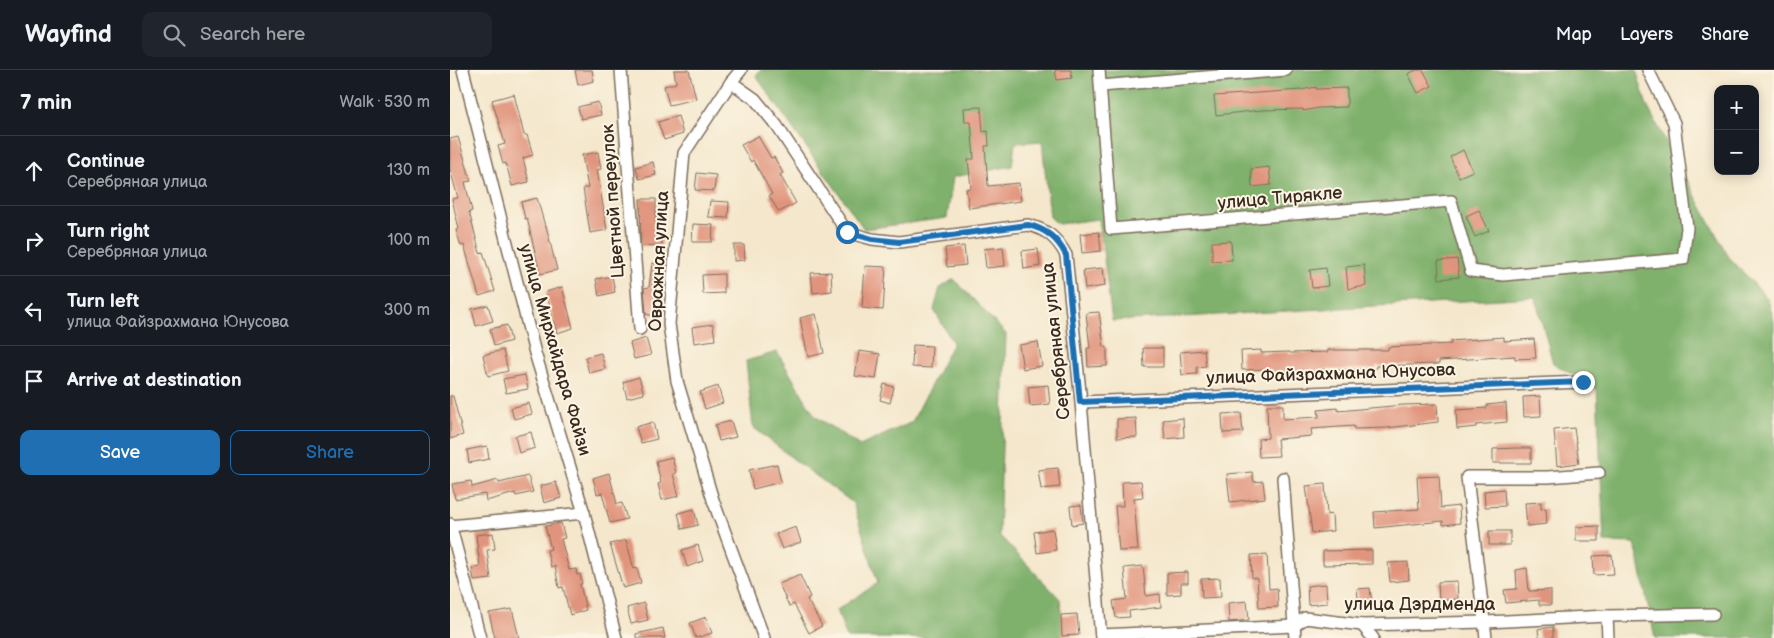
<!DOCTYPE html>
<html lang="en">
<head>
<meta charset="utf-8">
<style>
  body { margin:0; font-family:"Balsamiq Sans",sans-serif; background:#20242c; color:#f1f3f6 }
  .controls { position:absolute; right:15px; top:15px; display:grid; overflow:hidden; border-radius:10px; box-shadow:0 2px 12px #0003 }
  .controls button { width:45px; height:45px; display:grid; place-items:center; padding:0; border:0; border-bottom:1px solid #363941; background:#171b24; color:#f1f3f6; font:25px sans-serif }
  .stop { position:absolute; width:15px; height:15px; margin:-11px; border:4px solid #1f6fb2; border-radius:50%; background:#fff }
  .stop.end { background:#1f6fb2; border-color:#fff; box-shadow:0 1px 5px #0008 }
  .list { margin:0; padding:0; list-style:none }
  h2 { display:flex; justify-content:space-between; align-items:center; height:65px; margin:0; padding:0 20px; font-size:21px }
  h2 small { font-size:16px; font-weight:400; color:#9ea1a6 }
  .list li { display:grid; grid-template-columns:32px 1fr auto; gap:15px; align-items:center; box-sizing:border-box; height:70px; padding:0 20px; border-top:1px solid #363941 }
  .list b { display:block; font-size:19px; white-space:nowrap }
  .list p { margin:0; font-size:16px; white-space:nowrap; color:#9ea1a6 }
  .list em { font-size:16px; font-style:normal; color:#9ea1a6 }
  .actions { display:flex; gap:10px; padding:15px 20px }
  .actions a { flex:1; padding:11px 0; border:1px solid #1f6fb2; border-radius:10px; text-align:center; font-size:18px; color:#1f6fb2 }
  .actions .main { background:#1f6fb2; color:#fff }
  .icon { flex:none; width:28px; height:28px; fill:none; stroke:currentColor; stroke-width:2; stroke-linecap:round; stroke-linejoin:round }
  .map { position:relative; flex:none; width:1324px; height:568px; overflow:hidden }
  header { display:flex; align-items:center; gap:30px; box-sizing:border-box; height:70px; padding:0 25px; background:#171b24; border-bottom:1px solid #363941 }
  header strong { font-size:24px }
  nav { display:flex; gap:28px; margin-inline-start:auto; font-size:18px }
  .search { width:350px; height:45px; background:#20242c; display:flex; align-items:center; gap:12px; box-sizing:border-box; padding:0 18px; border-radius:10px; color:#9ea1a6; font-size:19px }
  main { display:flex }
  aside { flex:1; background:#171b24 }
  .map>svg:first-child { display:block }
  .forest { fill:#7fb16c; stroke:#5d6e45 }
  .building { fill:#e1947d }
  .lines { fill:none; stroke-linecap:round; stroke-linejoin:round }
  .minor-casing { stroke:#7c6c5b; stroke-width:14 }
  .minor { stroke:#fff; stroke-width:11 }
  .route { stroke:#1f6fb2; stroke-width:6 }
  .labels { text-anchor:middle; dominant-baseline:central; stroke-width:4; stroke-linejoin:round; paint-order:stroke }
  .street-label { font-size:18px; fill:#3b2a1e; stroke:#fcf5e5 }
</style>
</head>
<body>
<header>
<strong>Wayfind</strong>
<div class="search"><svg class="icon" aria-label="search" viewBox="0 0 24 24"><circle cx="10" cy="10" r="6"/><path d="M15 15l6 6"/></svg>Search here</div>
<nav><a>Map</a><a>Layers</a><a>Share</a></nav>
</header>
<main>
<aside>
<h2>7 min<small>Walk · 530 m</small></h2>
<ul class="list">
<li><svg class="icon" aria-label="ahead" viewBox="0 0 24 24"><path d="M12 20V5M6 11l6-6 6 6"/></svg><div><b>Continue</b><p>Серебряная улица</p></div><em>130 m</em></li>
<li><svg class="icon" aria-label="right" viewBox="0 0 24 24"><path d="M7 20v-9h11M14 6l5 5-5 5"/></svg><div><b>Turn right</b><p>Серебряная улица</p></div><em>100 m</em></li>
<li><svg class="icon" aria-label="left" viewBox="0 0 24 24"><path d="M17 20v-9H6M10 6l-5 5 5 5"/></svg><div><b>Turn left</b><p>улица Файзрахмана Юнусова</p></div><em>300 m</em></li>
<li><svg class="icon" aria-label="arrive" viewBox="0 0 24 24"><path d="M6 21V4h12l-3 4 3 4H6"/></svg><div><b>Arrive at destination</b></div></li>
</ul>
<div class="actions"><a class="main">Save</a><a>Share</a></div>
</aside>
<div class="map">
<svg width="1324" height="568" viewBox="0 0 1324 568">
  <rect width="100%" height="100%" fill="#fcf5e5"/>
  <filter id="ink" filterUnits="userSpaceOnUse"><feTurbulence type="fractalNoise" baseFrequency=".02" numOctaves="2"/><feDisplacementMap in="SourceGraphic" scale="10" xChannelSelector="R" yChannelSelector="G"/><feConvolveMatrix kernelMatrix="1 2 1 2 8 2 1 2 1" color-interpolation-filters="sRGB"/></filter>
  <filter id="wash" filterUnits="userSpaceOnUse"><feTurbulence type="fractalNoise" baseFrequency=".0096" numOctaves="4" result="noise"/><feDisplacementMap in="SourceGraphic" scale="20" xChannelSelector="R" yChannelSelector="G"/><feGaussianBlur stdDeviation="1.12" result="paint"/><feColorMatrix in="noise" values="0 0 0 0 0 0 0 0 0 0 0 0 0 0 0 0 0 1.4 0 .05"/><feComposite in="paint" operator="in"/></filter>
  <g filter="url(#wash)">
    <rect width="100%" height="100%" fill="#f4e7cc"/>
    <g class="forest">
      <path d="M310,0H1186L1197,36L1278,186L1318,229L1324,252V568H1205L1185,473L1154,472L1147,319L1103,293L1085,227L662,251L649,149L608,154L600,147L592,71L565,73L562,96L503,107L497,148L414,159L306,6Z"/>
      <path d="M504,209L556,264L549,465L610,529L613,568H397L387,540L428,513L403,433L346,391L303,357L296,291L327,282L365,346L410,376L462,352L503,273L484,240L490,218Z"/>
    </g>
    <g id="blocks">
      <g class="building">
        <path d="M125,0H142L144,11L128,15Z"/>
        <path d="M224,0H239L246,29L219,35L214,16L226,13Z"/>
        <path d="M605,0H621L622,8L607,10Z"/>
        <path d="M966,0H973L982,16L968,23L958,4Z"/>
        <path d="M866,17V19L897,18V37L868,38L853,41V39L812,40L766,45L764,26L851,20Z"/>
        <path d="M64,24L74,65H77L83,85L73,88L79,112L62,116L56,93L53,94L48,76L55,74L42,30Z"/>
        <path d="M148,32L151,45L131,49L128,37Z"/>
        <path d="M531,37L533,62L538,61L539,76H535L538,116L569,113L571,131L519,138L516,119L521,118L518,89H524L521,52H515L514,38Z"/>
        <path d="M228,46L233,64L214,70L208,52Z"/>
        <path d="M308,66L321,88L324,87L333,103L330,105L346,133L329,142L319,126L322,124L303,90L301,92L291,75Z"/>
        <path d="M8,67L21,111L15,112L22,141L19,142L30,183L33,182L45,221L29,226L14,175L11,176L6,160L9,159L2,129L8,128L0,99V69Z"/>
        <path d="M1013,80L1023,101L1009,107L1000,87Z"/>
        <path d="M148,82L151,99L147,100L157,160L140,163L133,118H138L132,85Z"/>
        <path d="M203,92L206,105L189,109L186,97Z"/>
        <path d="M819,97L821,115L802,117L801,99Z"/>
        <path d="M247,103L266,105L264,121L245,120Z"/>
        <path d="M87,128L95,156H96L107,200L90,204L77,148L75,149L71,132Z"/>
        <path d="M190,129H206V156H211L212,175L191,176Z"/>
        <path d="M260,131L279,132L278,148L258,147Z"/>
        <path d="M1029,140L1039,161L1025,167L1016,146Z"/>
        <path d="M243,154L263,155L262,172H242Z"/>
        <path d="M649,162L651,181L632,183L630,164Z"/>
        <path d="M781,171L782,190L762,191V172Z"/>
        <path d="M284,175H294L295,190L284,191Z"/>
        <path d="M514,176L516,195L497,197L495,178Z"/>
        <path d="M553,177L555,196L536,198L534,179Z"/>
        <path d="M588,179L590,196L574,199L572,181Z"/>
        <path d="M1007,189L1009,207L989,209L988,191Z"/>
        <path d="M202,193L211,194L204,246L196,244L194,218L199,217Z"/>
        <path d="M914,195L916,216L898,219L896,197Z"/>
        <path d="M415,196L436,197L433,240L412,238Z"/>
        <path d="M653,198L655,216L635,219L633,200Z"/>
        <path d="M876,198L878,216L862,218L860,200Z"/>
        <path d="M381,202L382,221L363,223L361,203Z"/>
        <path d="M274,204V223L253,224L252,205Z"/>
        <path d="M162,206L165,222L149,226L146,209Z"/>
        <path d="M112,217L123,258L107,263L96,222Z"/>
        <path d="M38,235L43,251L26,256L22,239Z"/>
        <path d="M649,242L654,277H657V296L638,297L637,278H640L636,243Z"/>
        <path d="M366,244L374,283L358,287L350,248Z"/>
        <path d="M263,254L265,270L244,273L242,257Z"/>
        <path d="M57,255L61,271L44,276L40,259Z"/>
        <path d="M1054,267V271L1084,269L1086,288L1065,289V286L989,291V294L926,296V299L868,300V302H848V301H821V299L792,300L791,281L811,280V283L839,282L840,283L878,282V280H938V277L1001,274V271Z"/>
        <path d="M196,268L201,285L184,289L180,273Z"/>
        <path d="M588,272L592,296L573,299L569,275Z"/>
        <path d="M463,275L482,276L481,298L462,297Z"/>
        <path d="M693,278H713V297H694Z"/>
        <path d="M53,280L58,301L38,306L33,285Z"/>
        <path d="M754,280L756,296L747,297V304L732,305L730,282Z"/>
        <path d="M409,281L430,284L426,309L405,306Z"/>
        <path d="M151,283L155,299L139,303L135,287Z"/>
        <path d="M75,305L78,319L56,323L53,309Z"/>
        <path d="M189,307L194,324L177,328L173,312Z"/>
        <path d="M434,314L444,317L440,333L430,330Z"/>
        <path d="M598,315L600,334L580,336L578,317Z"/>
        <path d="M268,316L273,333L255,339L250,322Z"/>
        <path d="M0,326H3L13,365L0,369Z"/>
        <path d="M1090,326L1091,346L1074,347L1073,327Z"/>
        <path d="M79,333L82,344L64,349L61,338Z"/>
        <path d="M1056,333L1057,352L1026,355V357L1007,359L1006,340L1037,338V335Z"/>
        <path d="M987,334L988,352L937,358L904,359V356L861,359L862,366L827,369L829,386L809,387L808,369L818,368L817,335H833V349L869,347L868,340L888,338V341L953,335Z"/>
        <path d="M791,343L793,362L773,363L772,344Z"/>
        <path d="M686,348L687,367L667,368V349Z"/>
        <path d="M733,348L734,367L715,369L713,350Z"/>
        <path d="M281,351L286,367L269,371L265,355Z"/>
        <path d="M203,352L207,369L191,373L186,357Z"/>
        <path d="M1124,358L1129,393L1107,396L1104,360Z"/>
        <path d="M81,362L85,378L69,383L65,366Z"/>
        <path d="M37,376L39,389L19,393L17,380Z"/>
        <path d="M1066,378H1081V393H1043V379Z"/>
        <path d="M222,387L226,403L223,404L229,426L212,430L208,414L211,413L206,391Z"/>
        <path d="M327,394L331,412L303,419L299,400Z"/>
        <path d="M608,398L610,417L591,419L588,400Z"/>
        <path d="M802,402L804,412L813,411L815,428L780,432L777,404Z"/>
        <path d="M159,403L167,434L172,433L177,449L160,453L152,423L147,424L143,408Z"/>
        <path d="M78,406L83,422L66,426L65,423L36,431L35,424L5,429L2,414L21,411L22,417L48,410L49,413Z"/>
        <path d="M989,406L991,438L1009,436L1010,453L993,455V451L925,458L924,442L969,439L967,407Z"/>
        <path d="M691,411L693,427L684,428L688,480L669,481L665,436H673L672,412Z"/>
        <path d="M106,412L111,428L94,433L90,416Z"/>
        <path d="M875,414L877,445L882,444L883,461L862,463L856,416Z"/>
        <path d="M1054,419L1055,436L1035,437L1034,421Z"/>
        <path d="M1091,432V439L1096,438L1097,454L1077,456L1075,433Z"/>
        <path d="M631,435L633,453L622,455L620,436Z"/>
        <path d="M244,439L248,455L232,459L228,443Z"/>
        <path d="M111,453L115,468L111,469L119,500L126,499L127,505L130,504L132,514H130L136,540L120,545L113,517L109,518L105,496L101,497L97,480L101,479L95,456Z"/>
        <path d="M1149,456V471H1126V457Z"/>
        <path d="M346,457L351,472L332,479L326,464Z"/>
        <path d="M603,459L606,480L587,483L584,462Z"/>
        <rect x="1039" y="461" width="21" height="14"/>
        <path d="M43,463L45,479L37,480L41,509L24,511L22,498L30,497L26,465Z"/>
        <path d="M176,470L184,499L187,498L191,513L173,518L160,474Z"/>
        <path d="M248,475L253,491L237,497L232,480Z"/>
        <path d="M922,480V494L873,495V481Z"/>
        <path d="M817,484L819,519L827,518L828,537L809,538L807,508H802L801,485Z"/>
        <path d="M1162,485L1164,504L1144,505L1143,486Z"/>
        <path d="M958,492L959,510L940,512L938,493Z"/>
        <path d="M693,496L696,526L710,524L711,537L679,541L680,547L666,548L663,531L677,529L674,498Z"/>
        <path d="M1077,498L1079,521L1101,520V535H1089V530L1056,533L1054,520L1067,519L1066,500Z"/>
        <path d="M738,502V513H731V524L717,525V503Z"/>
        <path d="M350,505L360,527L357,529L372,556L359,563L344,534L339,536L329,514Z"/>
        <path d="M770,508L771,527L752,528L751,509Z"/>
        <path d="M1007,511L1008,529L989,531L988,512Z"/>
        <path d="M876,514L877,533L858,535L857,516Z"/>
        <path d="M920,518L922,534L909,536L907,519Z"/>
        <path d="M797,531L799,550L779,552L778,533Z"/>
        <path d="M194,533L198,550L181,554L177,538Z"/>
        <path d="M62,539L69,568H45L39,543Z"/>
        <path d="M627,544L629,565L612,566L611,545Z"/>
        <path d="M256,547L262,563L246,568L240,553Z"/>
        <path d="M1103,557V568H1089L1088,559Z"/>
        <path d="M213,558L215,568H186V564Z"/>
      </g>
    </g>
  </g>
  <g filter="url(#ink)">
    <use href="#blocks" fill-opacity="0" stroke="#7c6c5b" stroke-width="1"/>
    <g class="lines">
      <defs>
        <g id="minor">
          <path d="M13,0L85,283L134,443L166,568"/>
          <path d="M171,0L190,259"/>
          <path d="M291,0L281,12L234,83L219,254L227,311L263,430L314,568"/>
          <path d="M649,0L661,159L1001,131L1021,201L1053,205L1233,189L1237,158L1224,53L1198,0"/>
          <path d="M281,12L305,29L327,56L397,162L422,169L449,172L578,155C596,159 607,168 616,185L631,332L651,568"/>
          <path d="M651,16L836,0"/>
          <path d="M631,332L1133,312"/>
          <path d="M833,408L845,568"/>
          <path d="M0,454L30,568"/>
          <path d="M0,456L134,443"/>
          <path d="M1157,546L1158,568"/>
          <path d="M912,555L923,568"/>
          <path d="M651,565L844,556L855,548L912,555L1036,552L1157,546L1263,544"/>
          <path d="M1036,568L1017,407H1098L1149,403"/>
        </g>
      </defs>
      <use href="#minor" class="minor-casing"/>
      <use href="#minor" class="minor"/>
    </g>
  </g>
  <g class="lines" filter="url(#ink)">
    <path class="route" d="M397,162L422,169L449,172L578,155C596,159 607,168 616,185L630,332L1133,312"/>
  </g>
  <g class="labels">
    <g class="street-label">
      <text transform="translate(830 128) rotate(-5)">улица Тирякле</text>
      <text transform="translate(163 131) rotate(-94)">Цветной переулок</text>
      <text transform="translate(209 191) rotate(-87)">Овражная улица</text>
      <text transform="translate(606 271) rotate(-96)">Серебряная улица</text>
      <text transform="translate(105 280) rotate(74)">улица Мирхайдара Файзи</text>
      <text transform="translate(881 304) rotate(-2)">улица Файзрахмана Юнусова</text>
      <text x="970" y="534">улица Дэрдменда</text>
    </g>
  </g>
</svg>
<div class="controls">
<button>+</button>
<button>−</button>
</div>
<div class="stop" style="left:397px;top:162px"></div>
<div class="stop end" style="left:1133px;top:312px"></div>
</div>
</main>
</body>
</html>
